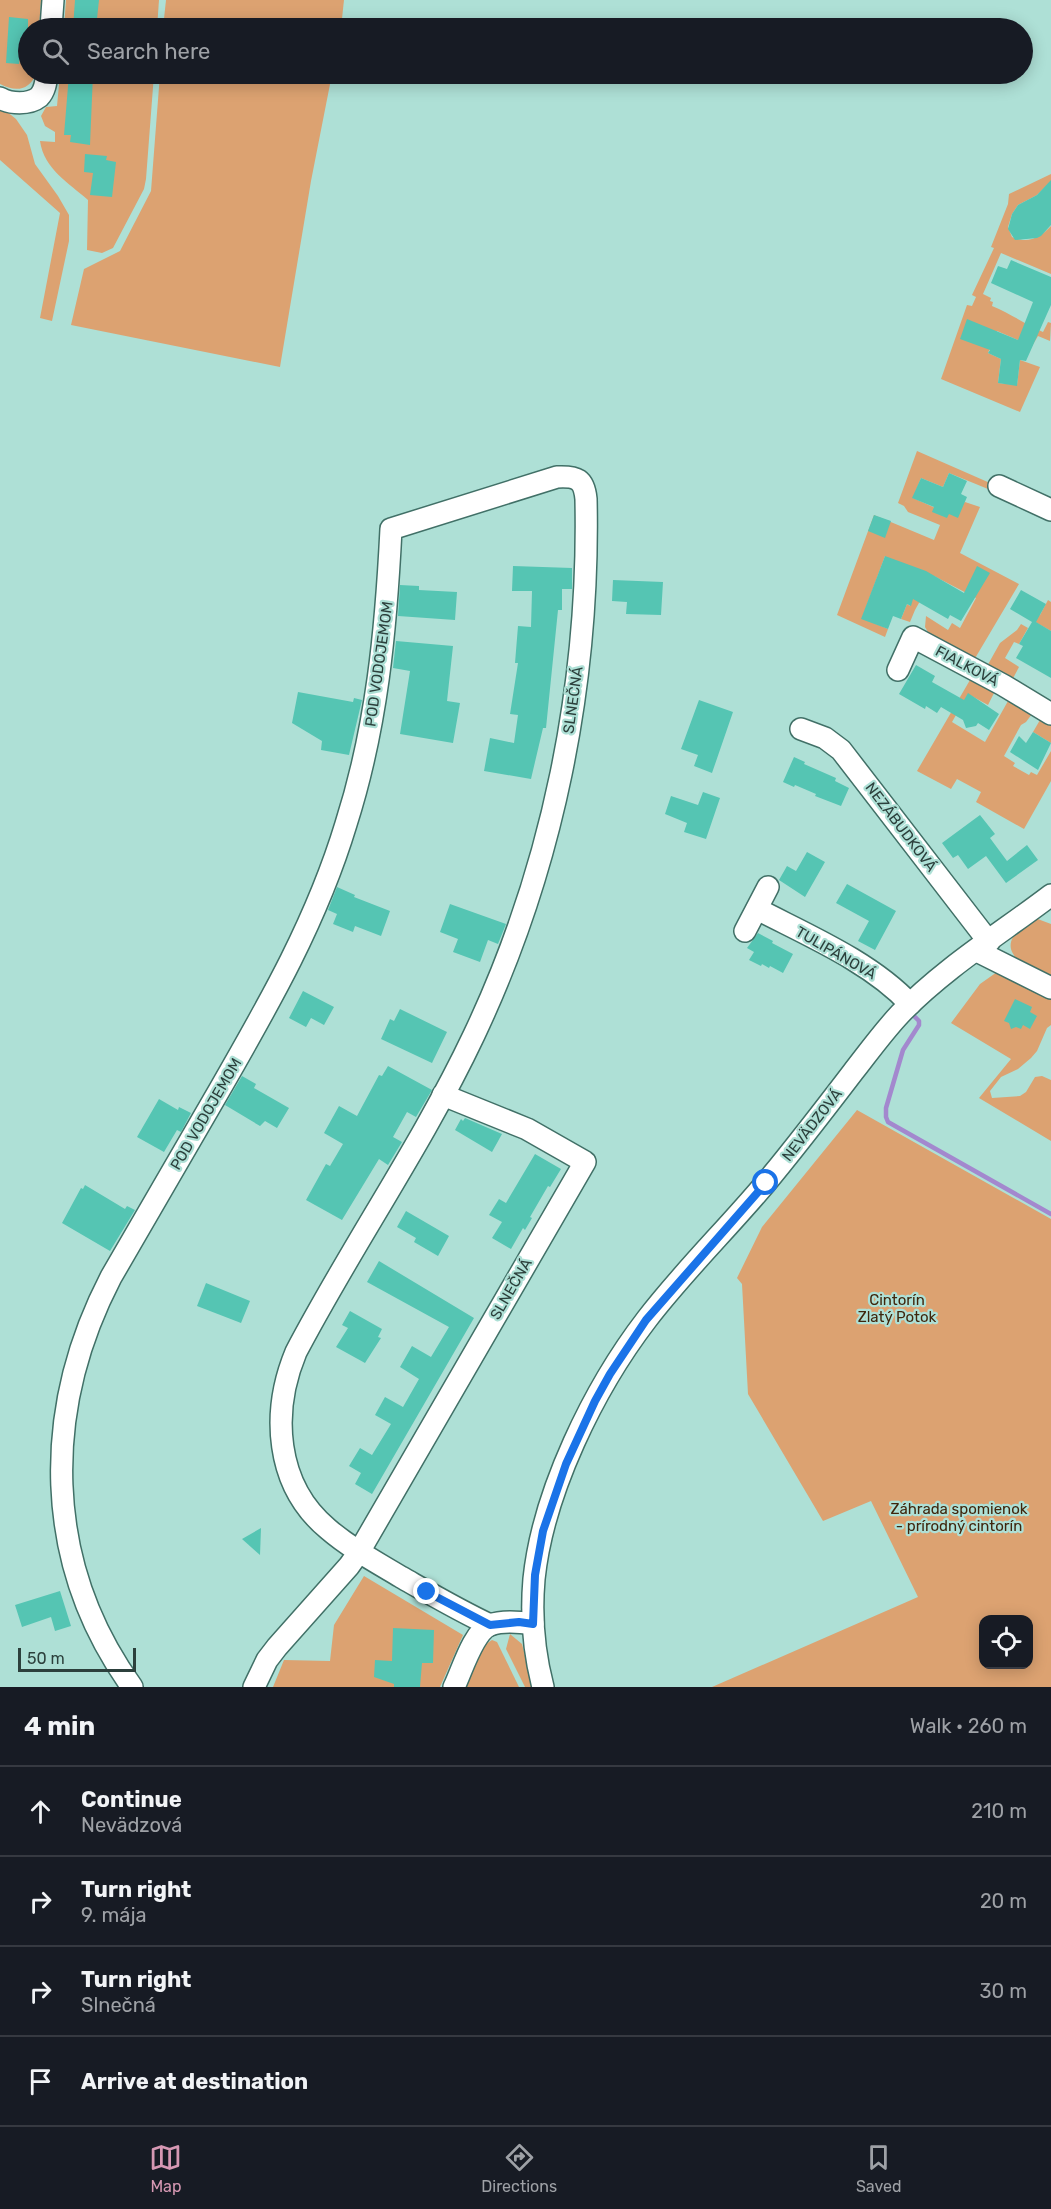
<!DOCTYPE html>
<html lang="en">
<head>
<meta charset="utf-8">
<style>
  body { margin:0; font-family:Rubik,sans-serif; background:#20242c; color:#f1f3f6 }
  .controls { position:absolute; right:18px; bottom:18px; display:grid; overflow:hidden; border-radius:12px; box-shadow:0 3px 15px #0003 }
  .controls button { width:54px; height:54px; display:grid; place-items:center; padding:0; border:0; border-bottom:2px solid #363941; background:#171b24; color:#f1f3f6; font:30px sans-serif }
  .scale { position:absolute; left:18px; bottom:15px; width:118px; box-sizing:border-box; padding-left:6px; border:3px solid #2c403c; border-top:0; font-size:16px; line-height:21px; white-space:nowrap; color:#2c403c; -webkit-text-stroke:4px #aee0d6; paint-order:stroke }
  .stop { position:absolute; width:18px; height:18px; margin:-14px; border:4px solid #1a73e8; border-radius:50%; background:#fff }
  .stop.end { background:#1a73e8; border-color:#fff; box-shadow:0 2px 6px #0008 }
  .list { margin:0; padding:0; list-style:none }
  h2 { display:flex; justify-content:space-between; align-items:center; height:78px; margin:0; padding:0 24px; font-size:26px }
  h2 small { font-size:20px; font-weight:400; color:#9ea1a6 }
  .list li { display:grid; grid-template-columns:39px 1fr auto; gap:18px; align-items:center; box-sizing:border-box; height:90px; padding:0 24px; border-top:2px solid #363941 }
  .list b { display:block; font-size:22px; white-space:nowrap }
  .list p { margin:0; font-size:20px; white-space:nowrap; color:#9ea1a6 }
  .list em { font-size:20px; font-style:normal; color:#9ea1a6 }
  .icon { flex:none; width:33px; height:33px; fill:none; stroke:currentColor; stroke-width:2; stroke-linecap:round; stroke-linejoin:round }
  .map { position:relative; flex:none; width:1051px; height:1687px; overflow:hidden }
  .search { position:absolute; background:#171b24; box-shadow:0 3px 15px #0003; left:18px; right:18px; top:18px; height:66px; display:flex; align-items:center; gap:15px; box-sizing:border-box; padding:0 21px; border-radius:33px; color:#9ea1a6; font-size:22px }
  .sheet { height:438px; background:#171b24 }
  nav { display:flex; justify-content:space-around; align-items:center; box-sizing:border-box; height:84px; border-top:2px solid #363941; background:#171b24; font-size:16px; color:#9ea1a6 }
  nav a { display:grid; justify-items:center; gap:3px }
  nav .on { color:#d698b3 }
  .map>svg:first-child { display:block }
  .green { fill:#dca271; fill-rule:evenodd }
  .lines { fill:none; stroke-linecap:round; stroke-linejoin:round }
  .stream { stroke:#a388ce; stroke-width:4.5 }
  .building { fill:#55c5b3 }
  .minor-casing { stroke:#417067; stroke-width:24 }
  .minor { stroke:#fff; stroke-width:21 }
  .route { stroke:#1a73e8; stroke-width:8 }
  .labels { text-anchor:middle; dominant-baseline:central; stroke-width:4.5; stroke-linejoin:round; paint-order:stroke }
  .street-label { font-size:15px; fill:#2c403c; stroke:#aee0d6 }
  .park-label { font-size:15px; fill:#3f250c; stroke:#aee0d6 }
</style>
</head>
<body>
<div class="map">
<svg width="1051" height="1687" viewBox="0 0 1051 1687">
  <rect width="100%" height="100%" fill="#aee0d6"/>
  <g class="green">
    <path d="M0,0H41L39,28H28V74H36C29,91 15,92 0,84Z"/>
    <path d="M66,0H159L157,28H64Z"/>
    <path d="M166,0H344L341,28H163Z"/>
    <path d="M60,74H154L146,179L144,189L113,248L102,253L87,250L88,200C69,183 44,169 40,141L55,142V132L45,126L41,116L46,107L57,106Z"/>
    <path d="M160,74H332L311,181L280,367L71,325L84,269L120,251L151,191Z"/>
    <path d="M0,106L16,119L27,135L35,164L58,196L69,215V241L52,321L40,318L60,213L0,160Z"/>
    <path d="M1051,174V181L1037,195L1018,205L1012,214L1008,227L1012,237C1028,244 1040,238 1051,226V274L1001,253L983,294L991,298L990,301L993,302L992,306C1011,314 1025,324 1043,332L1048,322L1051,323L1050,341L1038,336L1032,346L997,331L988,353L1001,359L998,383L1017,385L1020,360L1040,367L1020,412L941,379L967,305L972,306L976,297L972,295L994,248L991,247L1008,204L1009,194Z"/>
    <path d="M917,451L990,483L988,489L949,473L943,487L921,478L913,498L949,514L965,502L980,507L960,553L1019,584L974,660L929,634L925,627L926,616L948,630L952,623L960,628L976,598L934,576L915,610L910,622L901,619L907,604L910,606L885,556L862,618L888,629L885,637L837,615L874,515L934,540L940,525L908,512L904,506L898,503Z"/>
    <path d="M1048,600L1051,602V631L1030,619L1040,615Z"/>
    <path d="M1021,624L1028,628L1019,644L1014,642L1005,658L1019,667L1011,682L986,668L1000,643L1017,630Z"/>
    <path d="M970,680L994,693L988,705L968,694L952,722L985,742L1008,701L1032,714L1026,722L1021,725L1004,756L1015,763L1013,766L1029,775L1031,772L1037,775L1051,751V781L1024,829L976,802L981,792L957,779L951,789L917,771Z"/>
    <path d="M1040,720L1051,726V743L1033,732Z"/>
    <path d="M1035,918L1051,924V978C1037,971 1001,959 1013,937C1017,930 1028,924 1035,918Z"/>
    <path d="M997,972L1051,999V1025L1047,1028L1037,1051L1031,1058L1018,1069L1001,1077L990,1091L992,1098L1020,1096L1026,1092L1035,1077L1042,1076L1051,1080V1141L979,1098L1011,1059L951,1023L980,984Z"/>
    <path d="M857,1110L1051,1219V1687H712L918,1597L871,1501L823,1521L748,1394L742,1284L737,1278L762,1227ZM984,1620H1028V1664H984Z"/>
    <path d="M364,1576L463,1635L440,1687H273L284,1660L330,1661L334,1625Z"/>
    <path d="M510,1634L522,1644L533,1687H525L506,1649Z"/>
    <path d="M492,1640L497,1642L519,1687H464L483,1646Z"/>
  </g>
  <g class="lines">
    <path class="stream" d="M911,1013L919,1021V1025L903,1050L886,1108V1117L888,1122L1051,1214"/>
  </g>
  <g class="building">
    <path d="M75,0H99L96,28H73Z"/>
    <path d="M9,17L28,19V58L20,57L19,64L6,63Z"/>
    <path d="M69,74H93L90,145L70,142L71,135H64Z"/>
    <path d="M85,154L107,156L106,160L116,162L112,197L90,195L93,173L84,172Z"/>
    <path d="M1051,180V225L1041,236L1037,238L1015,240L1008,229L1012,214L1018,205L1037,195Z"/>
    <path d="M1011,260L1051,277V305L1026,361L1020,360L1017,386L998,383L1001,359L988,353L990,350L960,339L967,319L1018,340L1033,302L991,283L998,266L1007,269Z"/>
    <path d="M949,473L967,481L961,494L967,497L958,518L949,514L947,518L932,512L934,507L912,498L921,478L943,487Z"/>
    <path d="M874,515L891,521L885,538L868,531Z"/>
    <path d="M885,556L926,571L964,593L977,566L990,573L961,621L950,615L948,619L913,599L911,606L907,604L901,619L893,616L888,629L861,619Z"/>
    <path d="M513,566L572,568V589H562V610H558L546,728H543L531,779L484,771L490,738L514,743L518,715L510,714L518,663H515L518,626L531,627L532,591H512Z"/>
    <path d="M613,580L663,582L661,615L626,614L627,602L612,601Z"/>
    <path d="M400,585L419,586V590L457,592L455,620L398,616Z"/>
    <path d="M1021,590L1046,604L1036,622L1051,631V678L1016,658L1023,646L1019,644L1032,622L1010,609Z"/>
    <path d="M396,641L453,646L447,701L460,703L453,743L400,734L410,671L393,668Z"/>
    <path d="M916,665L935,676L932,682L964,700L968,693L999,714L989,730L978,723L976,726L966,728L963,720L941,707L937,713L926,706L925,709L899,694Z"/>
    <path d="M298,692L353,702L354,698L362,700L349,755L321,750L322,741L292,723Z"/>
    <path d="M699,700L733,712L712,773L694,766L698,755L681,749Z"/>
    <path d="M1033,732L1051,743L1038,770L1010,752L1019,736L1026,743Z"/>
    <path d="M794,757L805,762L804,764L836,778L835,781L849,788L841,806L815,796L816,794L795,785L794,787L783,782Z"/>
    <path d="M703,792L720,798L706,839L684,832L687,823L665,814L671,796L698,805Z"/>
    <path d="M980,815L995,834L990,838L1007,861L1027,845L1038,860L1006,883L986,856L968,869L958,855L953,858L942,843Z"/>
    <path d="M807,852L825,862L805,897L779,880L787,866L796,871Z"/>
    <path d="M847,884L896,911L875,950L858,941L869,921L836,903Z"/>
    <path d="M337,887L355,895L354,897L390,911L381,936L355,926L353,932L333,924L337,914L328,910Z"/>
    <path d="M450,904L506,924L498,944L488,940L480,962L453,952L458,939L440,932Z"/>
    <path d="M758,933L773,941L772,943L793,954L783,973L770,966L769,968L762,964L761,966L749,960L754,952L747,948Z"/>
    <path d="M303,991L334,1007L324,1025L311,1018L306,1027L289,1018Z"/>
    <path d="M1015,999L1032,1007L1030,1012L1037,1016L1030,1029L1023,1025L1021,1029L1016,1027L1011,1029L1009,1023L1004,1021Z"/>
    <path d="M400,1009L447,1032L432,1063L381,1039L390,1019L394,1021Z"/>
    <path d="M388,1066L432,1090L416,1117L407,1112L393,1137L402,1142L388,1165L379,1159L342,1220L306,1200L326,1164L330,1166L343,1144L324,1133L339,1106L357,1116L379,1075L382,1076Z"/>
    <path d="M242,1076L256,1084L254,1088L289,1108L277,1128L265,1121L260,1126L225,1105Z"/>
    <path d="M159,1099L178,1110L179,1107L191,1113L181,1132L177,1130L164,1152L137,1137Z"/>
    <path d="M465,1118L502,1134L492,1152L455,1130L461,1119L463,1121Z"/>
    <path d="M535,1154L561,1169L550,1187L548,1186L530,1217L532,1218L525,1230L523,1228L511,1249L492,1238L502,1222L489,1215L499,1199L506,1203Z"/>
    <path d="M85,1185L125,1209L127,1206L135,1210L110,1251L62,1223L81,1188L83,1189Z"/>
    <path d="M406,1211L449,1236L438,1256L414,1242L416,1238L397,1227Z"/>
    <path d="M379,1261L474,1318L372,1494L355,1484L361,1473L349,1466L360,1448L372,1455L391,1424L375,1415L385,1397L403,1407L419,1379L400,1367L412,1346L431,1357L449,1327L367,1282Z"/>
    <path d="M206,1283L250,1301L241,1323L197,1306Z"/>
    <path d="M350,1311L382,1329L378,1337L381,1338L365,1363L336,1347L348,1328L342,1325Z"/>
    <path d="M261,1528L260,1555L242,1539Z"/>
    <path d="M60,1591L71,1626L55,1631L51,1617L22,1627L15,1605Z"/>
    <path d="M393,1628L434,1630L433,1663H422L420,1687H394V1684L374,1677L375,1660L392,1661Z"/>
  </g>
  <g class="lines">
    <defs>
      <g id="minor">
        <path d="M51,28L53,0"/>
        <path d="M0,98C10,104 29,105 39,97C45,91 46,82 47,74"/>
        <path d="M999,486L1051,510"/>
        <path d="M898,670L913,637L1003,685L1051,714"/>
        <path d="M801,729L825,738L841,750L989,942"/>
        <path d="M757,909C807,935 871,962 910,1004"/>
        <path d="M745,931L768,887"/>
        <path d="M977,951L1051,988"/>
        <path d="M132,1687C42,1562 42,1410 111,1277C148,1214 184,1151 220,1089C270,1002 317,920 346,824C377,727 386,630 391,529L557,477C577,476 584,479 586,499C590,683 553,868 474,1035C422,1145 352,1245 296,1352C271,1412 275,1485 328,1529C350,1548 376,1562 401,1577C431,1594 460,1611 490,1625"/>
        <path d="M254,1687L267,1660L277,1647L349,1566L359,1552L585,1162L527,1129L443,1095"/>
        <path d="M454,1687C462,1671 473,1632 490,1625C503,1620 520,1622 533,1624"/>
        <path d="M543,1687C534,1653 531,1614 534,1579C543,1492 594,1388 647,1319C683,1272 726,1230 764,1185C795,1148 824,1110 853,1072C868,1053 883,1032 900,1014C943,969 1001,933 1051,895"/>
      </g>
    </defs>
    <use href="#minor" class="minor-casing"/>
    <use href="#minor" class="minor"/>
  </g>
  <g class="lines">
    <path class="route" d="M427,1592L490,1625L519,1622L533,1624L535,1575L543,1531L566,1464L595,1401L610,1374L646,1320L766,1183"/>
  </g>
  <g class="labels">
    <g class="street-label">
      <text transform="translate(379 664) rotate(-82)">POD VODOJEMOM</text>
      <text transform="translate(967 666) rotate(28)">FIALKOVÁ</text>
      <text transform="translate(573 700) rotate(-82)">SLNEČNÁ</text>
      <text transform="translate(901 827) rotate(53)">NEZÁBUDKOVÁ</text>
      <text transform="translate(836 953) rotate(30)">TULIPÁNOVÁ</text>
      <text transform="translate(206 1114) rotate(-60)">POD VODOJEMOM</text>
      <text transform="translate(812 1125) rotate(-52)">NEVÄDZOVÁ</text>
      <text transform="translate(511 1289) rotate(-60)">SLNEČNÁ</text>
    </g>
    <g class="park-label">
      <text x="897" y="1300">Cintorín<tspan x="897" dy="17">Zlatý Potok</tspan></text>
      <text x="959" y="1509">Záhrada spomienok<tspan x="959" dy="17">- prírodný cintorín</tspan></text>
    </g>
  </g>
</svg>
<div class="controls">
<button><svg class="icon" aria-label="locate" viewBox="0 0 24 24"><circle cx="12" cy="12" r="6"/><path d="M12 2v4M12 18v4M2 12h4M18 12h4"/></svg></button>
</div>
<div class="scale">50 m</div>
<div class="stop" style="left:766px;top:1183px"></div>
<div class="stop end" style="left:427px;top:1592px"></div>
<div class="search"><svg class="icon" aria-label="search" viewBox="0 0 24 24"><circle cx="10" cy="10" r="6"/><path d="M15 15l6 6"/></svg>Search here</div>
</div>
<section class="sheet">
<h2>4 min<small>Walk · 260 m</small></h2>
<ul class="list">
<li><svg class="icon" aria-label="ahead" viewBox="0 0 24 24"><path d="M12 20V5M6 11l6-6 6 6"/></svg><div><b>Continue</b><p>Nevädzová</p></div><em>210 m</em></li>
<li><svg class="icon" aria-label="right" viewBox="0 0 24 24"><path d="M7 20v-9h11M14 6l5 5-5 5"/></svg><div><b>Turn right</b><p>9. mája</p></div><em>20 m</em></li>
<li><svg class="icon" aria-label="right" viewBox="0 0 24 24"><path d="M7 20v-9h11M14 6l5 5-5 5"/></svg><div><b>Turn right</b><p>Slnečná</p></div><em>30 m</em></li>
<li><svg class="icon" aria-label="arrive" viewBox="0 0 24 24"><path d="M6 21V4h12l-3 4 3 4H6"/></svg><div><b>Arrive at destination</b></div></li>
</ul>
</section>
<nav>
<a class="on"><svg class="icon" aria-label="map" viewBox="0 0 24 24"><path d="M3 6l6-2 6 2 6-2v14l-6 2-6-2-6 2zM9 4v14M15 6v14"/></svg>Map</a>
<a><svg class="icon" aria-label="directions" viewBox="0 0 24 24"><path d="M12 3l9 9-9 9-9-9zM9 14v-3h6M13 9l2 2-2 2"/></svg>Directions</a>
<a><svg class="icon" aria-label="saved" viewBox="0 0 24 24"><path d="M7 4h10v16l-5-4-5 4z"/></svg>Saved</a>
</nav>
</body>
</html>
